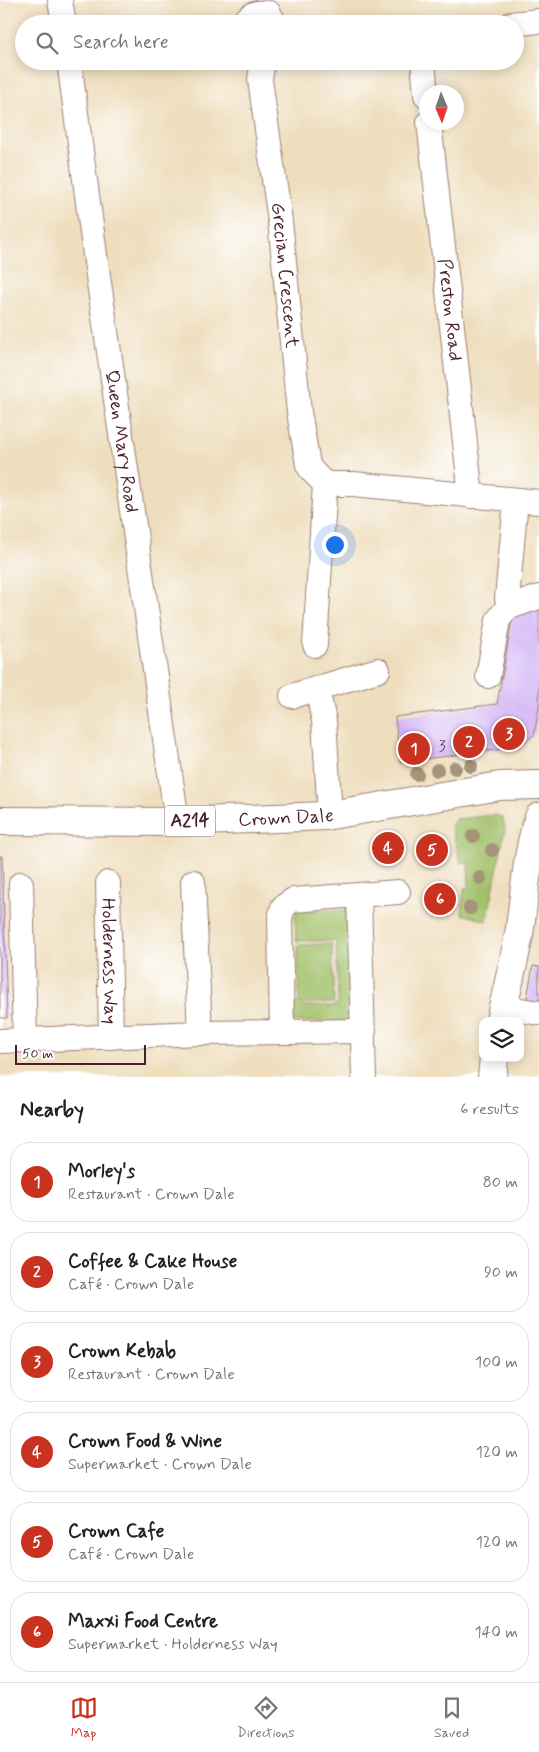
<!DOCTYPE html>
<html lang="en">
<head>
<meta charset="utf-8">
<style>
  body { margin:0; font-family:Mynerve,sans-serif; background:#f2f2f2; color:#222 }
  .controls { position:absolute; right:15px; bottom:15px; display:grid; overflow:hidden; border-radius:10px; box-shadow:0 2px 12px #0003 }
  .controls button { width:45px; height:45px; display:grid; place-items:center; padding:0; border:0; border-bottom:1px solid #e0e0e0; background:#fff; color:#222; font:25px sans-serif }
  .compass { position:absolute; left:419px; top:85px; width:45px; height:45px; border-radius:50%; background:#fff; box-shadow:0 2px 12px #0003; rotate:178deg }
  .scale { position:absolute; left:15px; bottom:12px; width:131px; box-sizing:border-box; padding-left:5px; border:2px solid #4a1f2b; border-top:0; font-size:14px; line-height:18px; white-space:nowrap; color:#4a1f2b; -webkit-text-stroke:4px #fff; paint-order:stroke }
  .you { position:absolute; left:334px; top:544px; width:18px; height:18px; margin:-12px; border:4px solid #fff; border-radius:50%; background:#1a73e8; box-shadow:0 0 0 8px #1a73e833 }
  .badge { display:grid; place-items:center; width:32px; height:32px; border-radius:50%; background:#c8321e; color:#fff; font-size:16px; font-weight:700 }
  .pin { position:absolute; translate:-50% -50%; border:2px solid #fff; box-shadow:0 1px 5px #0006 }
  .list { margin:0; padding:0; list-style:none }
  h2 { display:flex; justify-content:space-between; align-items:center; height:65px; margin:0; padding:0 20px; font-size:21px }
  h2 small { font-size:16px; font-weight:400; color:#767676 }
  .list li { display:grid; grid-template-columns:32px 1fr auto; gap:15px; align-items:center; box-sizing:border-box; height:80px; margin:0 10px 10px; padding:0 10px; border:1px solid #e0e0e0; border-radius:20px }
  .list b { display:block; font-size:19px; white-space:nowrap }
  .list p { margin:0; font-size:16px; white-space:nowrap; color:#767676 }
  .list em { font-size:16px; font-style:normal; color:#767676 }
  .icon { flex:none; width:28px; height:28px; fill:none; stroke:currentColor; stroke-width:2; stroke-linecap:round; stroke-linejoin:round }
  .map { position:relative; flex:none; width:539px; height:1077px; overflow:hidden }
  .search { position:absolute; background:#fff; box-shadow:0 2px 12px #0003; left:15px; right:15px; top:15px; height:55px; display:flex; align-items:center; gap:12px; box-sizing:border-box; padding:0 18px; border-radius:28px; color:#767676; font-size:19px }
  .sheet { height:605px; background:#fff }
  nav { display:flex; justify-content:space-around; align-items:center; box-sizing:border-box; height:70px; border-top:1px solid #e0e0e0; background:#fff; font-size:14px; color:#767676 }
  nav a { display:grid; justify-items:center; gap:2px }
  nav .on { color:#c8321e }
  .map>svg:first-child { display:block }
  .green { fill:#a1c068; stroke:#76704a }
  .building { fill:#d2b1f5 }
  .lines { fill:none; stroke-linecap:round; stroke-linejoin:round }
  .minor-casing { stroke:#9c7e74; stroke-width:26 }
  .major-casing { stroke:#9c7e74; stroke-width:30 }
  .minor { stroke:#fff; stroke-width:24 }
  .major { stroke:#fff; stroke-width:28 }
  .tree { fill:#a49478 }
  .labels { text-anchor:middle; dominant-baseline:central; stroke-width:4; stroke-linejoin:round; paint-order:stroke }
  .number-label { font-size:16px; fill:#6c445e }
  .shield { fill:#fff; stroke:#80626b; stroke-width:1 }
  .shield-label { font-size:18px; font-weight:bold; fill:#4a1f2b }
  .street-label { font-size:19px; fill:#4a1f2b; stroke:#fff }
</style>
</head>
<body>
<div class="map">
<svg width="539" height="1077" viewBox="0 0 539 1077">
  <rect width="100%" height="100%" fill="#fff"/>
  <filter id="ink" filterUnits="userSpaceOnUse"><feTurbulence type="fractalNoise" baseFrequency=".02" numOctaves="2"/><feDisplacementMap in="SourceGraphic" scale="10" xChannelSelector="R" yChannelSelector="G"/><feConvolveMatrix kernelMatrix="1 2 1 2 8 2 1 2 1" color-interpolation-filters="sRGB"/></filter>
  <filter id="wash" filterUnits="userSpaceOnUse"><feTurbulence type="fractalNoise" baseFrequency=".0096" numOctaves="4" result="noise"/><feDisplacementMap in="SourceGraphic" scale="20" xChannelSelector="R" yChannelSelector="G"/><feGaussianBlur stdDeviation="1.12" result="paint"/><feColorMatrix in="noise" values="0 0 0 0 0 0 0 0 0 0 0 0 0 0 0 0 0 1.4 0 .05"/><feComposite in="paint" operator="in"/></filter>
  <g filter="url(#wash)">
    <rect width="100%" height="100%" fill="#eedebd"/>
    <g class="green">
      <path d="M496,815L503,818L505,829L487,921L462,914L464,888L469,887L468,862L461,863L451,826L456,819Z"/>
      <path d="M297,910H348L351,1018L344,1022H293V1003H299L298,945L332,944L334,1003H301L302,1006H334L338,1003L336,941H296L295,916Z"/>
    </g>
    <g id="blocks">
      <g class="building">
        <path d="M539,603V707L534,735L519,747L400,762L395,717L497,704L514,610Z"/>
        <path d="M0,856H2L7,1018H0Z"/>
        <path d="M533,966L539,967V1006L526,1003Z"/>
      </g>
    </g>
  </g>
  <g filter="url(#ink)">
    <use href="#blocks" fill-opacity="0" stroke="#9c7e74" stroke-width="1"/>
    <g class="lines">
      <defs>
        <g id="minor">
          <path d="M60,0L64,24"/>
          <path d="M242,24C249,14 258,11 269,13L275,24"/>
          <path d="M511,24L539,21"/>
          <path id="s1" d="M69,61L96,262L177,822"/>
          <path id="s2" d="M263,61L260,79L261,87L280,221L299,412L308,465L312,471L325,484H353L539,502"/>
          <path d="M423,61L426,95"/>
          <path id="s3" d="M429,122L471,496"/>
          <path d="M507,599L516,500"/>
          <path d="M315,645L325,484"/>
          <path d="M488,676L498,620L507,608L539,597"/>
          <path d="M317,689L324,721L330,815"/>
          <path d="M292,696L378,670"/>
          <path d="M193,882L200,1033"/>
          <path id="s4" d="M108,883L111,1037"/>
          <path d="M21,884L25,1041"/>
          <path d="M503,1007L539,1013"/>
          <path d="M282,1032L280,918L283,907L293,900L359,895"/>
          <path d="M0,1041L200,1033L364,1031"/>
          <path d="M364,1077L359,895L398,892"/>
        </g>
        <g id="major">
          <path id="s5" d="M0,821L177,822L325,816L500,786L539,785"/>
          <path d="M500,1021C506,992 514,964 519,934C525,895 526,855 539,817"/>
          <path d="M492,1077L494,1058"/>
        </g>
      </defs>
      <use href="#minor" class="minor-casing"/>
      <use href="#major" class="major-casing"/>
      <use href="#minor" class="minor"/>
      <use href="#major" class="major"/>
    </g>
    <g class="tree">
      <circle cx="471" cy="766" r="7"/>
      <circle cx="455" cy="768" r="7"/>
      <circle cx="437" cy="770" r="7"/>
      <circle cx="417" cy="774" r="7"/>
      <circle cx="473" cy="836" r="7"/>
      <circle cx="492" cy="850" r="7"/>
      <circle cx="480" cy="878" r="7"/>
      <circle cx="470" cy="908" r="7"/>
    </g>
  </g>
  <g class="labels">
    <g class="number-label">
      <text x="442" y="746">3</text>
    </g>
    <rect class="shield" x="165" y="805.5" width="50" height="31" rx="4"/>
    <g class="shield-label">
      <text x="190" y="821">A214</text>
    </g>
    <g class="street-label">
      <text stroke="none"><textPath href="#s2" startOffset="216">Grecian Crescent</textPath></text>
      <text stroke="none"><textPath href="#s3" startOffset="189">Preston Road</textPath></text>
      <text stroke="none"><textPath href="#s1" startOffset="384">Queen Mary Road</textPath></text>
      <text stroke="none"><textPath href="#s5" startOffset="286">Crown Dale</textPath></text>
      <text stroke="none"><textPath href="#s4" startOffset="78">Holderness Way</textPath></text>
    </g>
  </g>
</svg>
<div class="controls">
<button><svg class="icon" aria-label="layers" viewBox="0 0 24 24"><path d="M12 4l9 5-9 5-9-5zM3 14l9 5 9-5"/></svg></button>
</div>
<svg class="compass" viewBox="-18 -18 36 36"><path d="M0-13l5 13h-10z" fill="#e53935"/><path d="M0 13l5-13h-10z" fill="#767676"/></svg>
<div class="scale">50 m</div>
<div class="you"></div>
<div class="pin badge" style="left:414px;top:749px">1</div>
<div class="pin badge" style="left:469px;top:742px">2</div>
<div class="pin badge" style="left:509px;top:734px">3</div>
<div class="pin badge" style="left:388px;top:848px">4</div>
<div class="pin badge" style="left:432px;top:850px">5</div>
<div class="pin badge" style="left:440px;top:899px">6</div>
<div class="search"><svg class="icon" aria-label="search" viewBox="0 0 24 24"><circle cx="10" cy="10" r="6"/><path d="M15 15l6 6"/></svg>Search here</div>
</div>
<section class="sheet">
<h2>Nearby<small>6 results</small></h2>
<ul class="list">
<li><span class="badge">1</span><div><b>Morley's</b><p>Restaurant · Crown Dale</p></div><em>80 m</em></li>
<li><span class="badge">2</span><div><b>Coffee &amp; Cake House</b><p>Café · Crown Dale</p></div><em>90 m</em></li>
<li><span class="badge">3</span><div><b>Crown Kebab</b><p>Restaurant · Crown Dale</p></div><em>100 m</em></li>
<li><span class="badge">4</span><div><b>Crown Food &amp; Wine</b><p>Supermarket · Crown Dale</p></div><em>120 m</em></li>
<li><span class="badge">5</span><div><b>Crown Cafe</b><p>Café · Crown Dale</p></div><em>120 m</em></li>
<li><span class="badge">6</span><div><b>Maxxi Food Centre</b><p>Supermarket · Holderness Way</p></div><em>140 m</em></li>
</ul>
</section>
<nav>
<a class="on"><svg class="icon" aria-label="map" viewBox="0 0 24 24"><path d="M3 6l6-2 6 2 6-2v14l-6 2-6-2-6 2zM9 4v14M15 6v14"/></svg>Map</a>
<a><svg class="icon" aria-label="directions" viewBox="0 0 24 24"><path d="M12 3l9 9-9 9-9-9zM9 14v-3h6M13 9l2 2-2 2"/></svg>Directions</a>
<a><svg class="icon" aria-label="saved" viewBox="0 0 24 24"><path d="M7 4h10v16l-5-4-5 4z"/></svg>Saved</a>
</nav>
</body>
</html>
